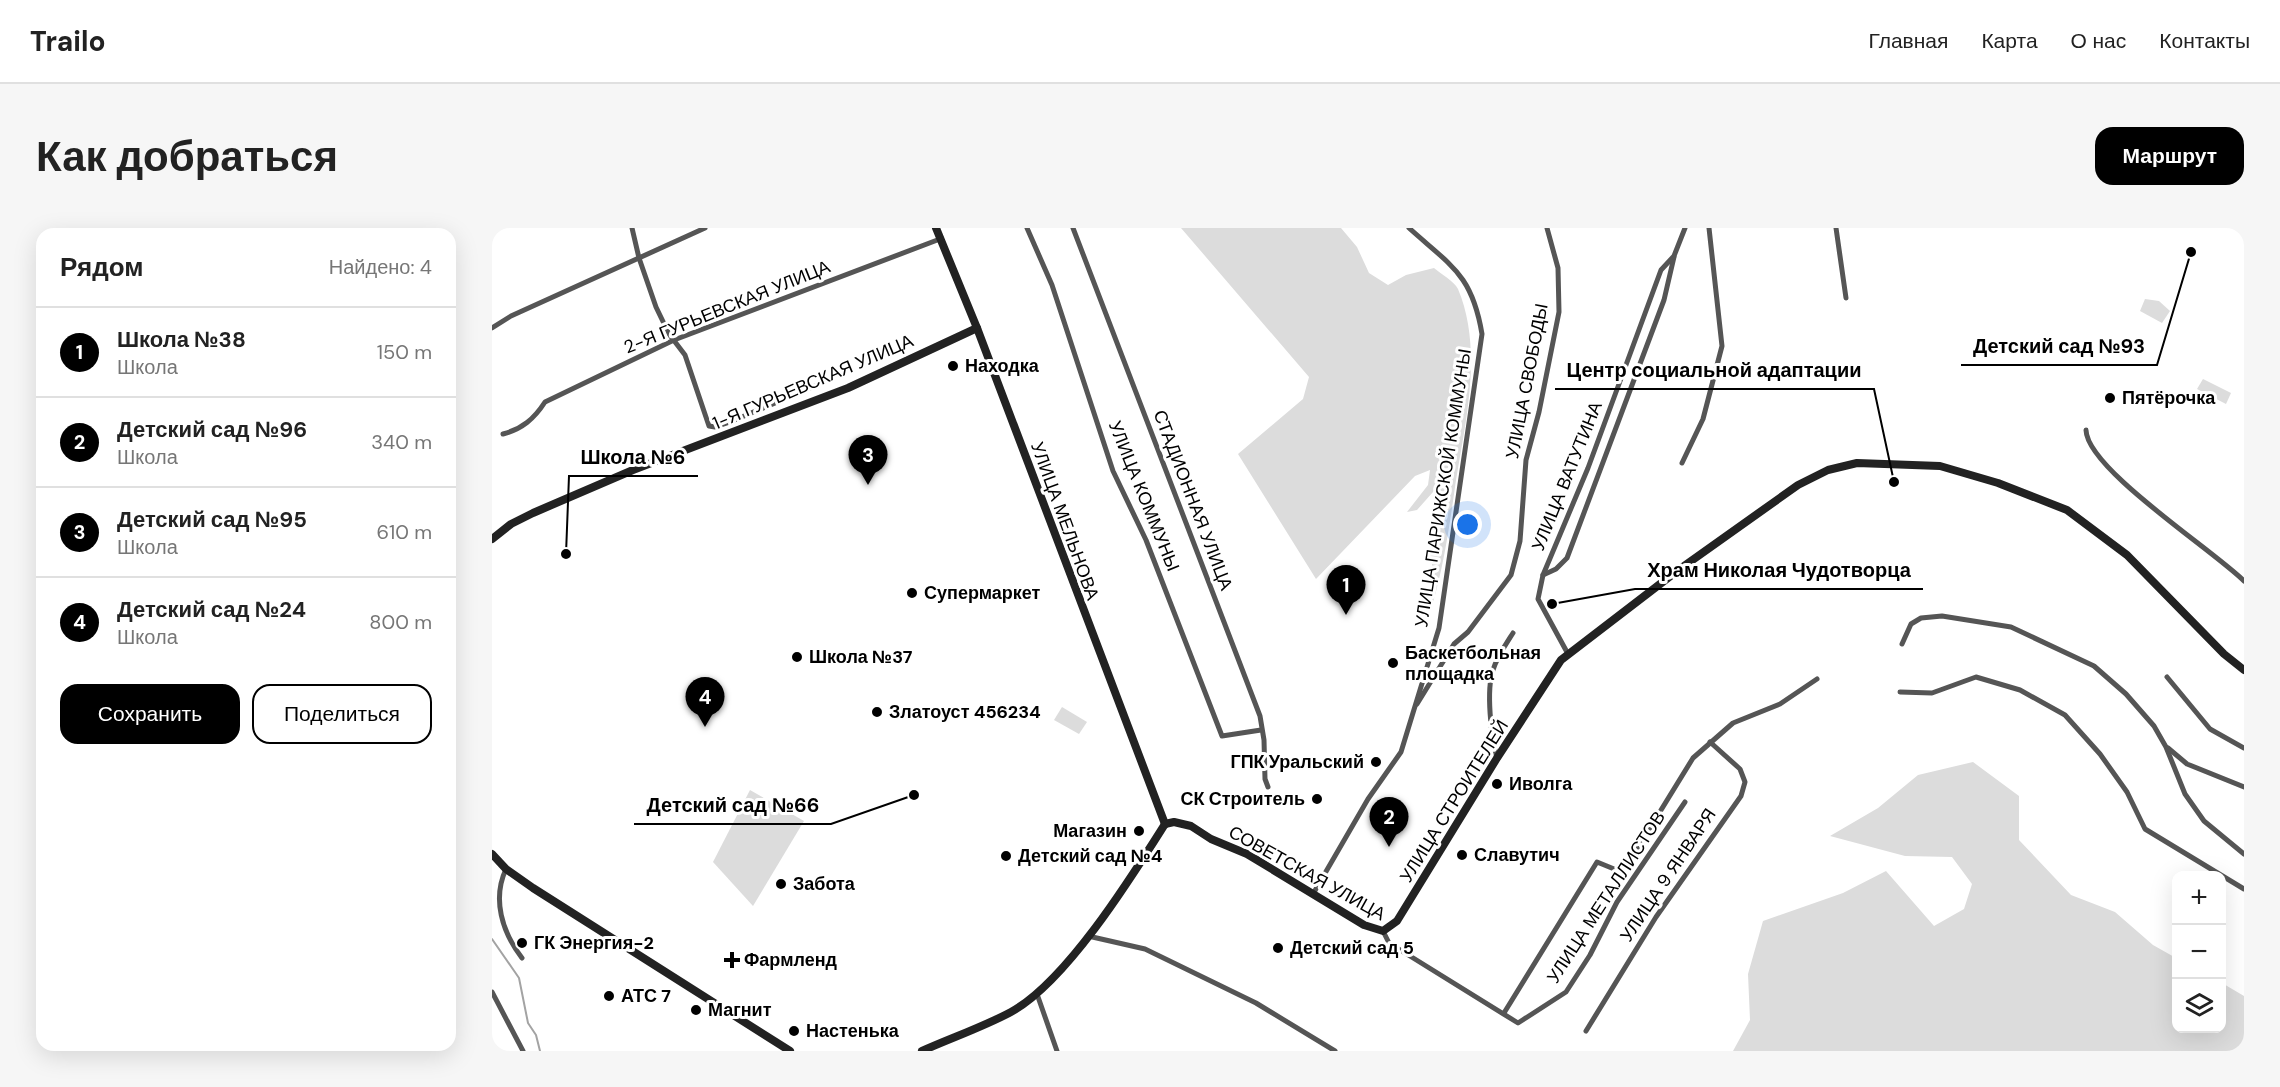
<!DOCTYPE html>
<html lang="ru">
<head>
<meta charset="utf-8">
<style>
  body { margin:0; font-family:"DM Sans",sans-serif; background:#f6f6f6; color:#222 }
  .controls { position:absolute; right:18px; bottom:18px; display:grid; overflow:hidden; border-radius:12px; box-shadow:0 6px 24px #0002 }
  .controls button { width:54px; height:54px; display:grid; place-items:center; padding:0; border:0; border-bottom:2px solid #e0e0e0; background:#fff; color:#222; font:30px sans-serif }
  .you { position:absolute; left:976px; top:297px; width:21px; height:21px; margin:-15px; border:4px solid #fff; border-radius:50%; background:#1a73e8; box-shadow:0 0 0 9px #1a73e833 }
  .badge { display:grid; place-items:center; width:39px; height:39px; border-radius:50%; background:#000; color:#fff; font-size:20px; font-weight:700 }
  .pin { position:absolute; translate:-50% -50px; filter:drop-shadow(0 2px 3px #0008) }
  .pin::after { content:''; position:absolute; top:32px; width:21px; height:18px; background:inherit; clip-path:polygon(0 0,100% 0,50% 100%) }
  .list { margin:0; padding:0; list-style:none }
  h2 { display:flex; justify-content:space-between; align-items:center; height:78px; margin:0; padding:0 24px; font-size:26px }
  h2 small { font-size:20px; font-weight:400; color:#767676 }
  .list li { display:grid; grid-template-columns:39px 1fr auto; gap:18px; align-items:center; box-sizing:border-box; height:90px; padding:0 24px; border-top:2px solid #e0e0e0 }
  .list b { display:block; font-size:22px; white-space:nowrap }
  .list p { margin:0; font-size:20px; white-space:nowrap; color:#767676 }
  .list em { font-size:20px; font-style:normal; color:#767676 }
  .actions { display:flex; gap:12px; padding:18px 24px }
  .actions a { flex:1; padding:14px 0; border:2px solid #000; border-radius:18px; text-align:center; font-size:21px; color:#000 }
  .actions .main { background:#000; color:#fff }
  .icon { flex:none; width:33px; height:33px; fill:none; stroke:currentColor; stroke-width:2; stroke-linecap:round; stroke-linejoin:round }
  .map { position:relative; flex:none; width:1752px; height:823px; overflow:hidden; border-radius:18px }
  header { display:flex; align-items:center; gap:36px; box-sizing:border-box; height:84px; padding:0 30px; background:#fff; border-bottom:2px solid #e0e0e0 }
  header strong { font-size:28px }
  nav { display:flex; gap:33px; margin-inline-start:auto; font-size:21px }
  .intro { display:flex; align-items:center; justify-content:space-between; box-sizing:border-box; height:144px; padding:0 36px }
  h1 { margin:0; font-size:42px }
  .button { padding:15px 27px; border-radius:18px; background:#000; color:#fff; font-size:21px; font-weight:700 }
  main { display:flex; gap:36px; padding:0 36px }
  aside { flex:1; background:#fff; border-radius:18px; box-shadow:0 6px 24px #0002 }
  .map>svg:first-child { display:block }
  .green { fill:#dcdcdc }
  .lines { fill:none; stroke-linecap:round; stroke-linejoin:round }
  .stream { stroke:#a3a3a3; stroke-width:2 }
  .minor { stroke:#555; stroke-width:5 }
  .secondary { stroke:#222; stroke-width:8 }
  .poi-dot { fill:#000; stroke:#fff; stroke-width:2 }
  .labels { text-anchor:middle; dominant-baseline:central; stroke-width:6; stroke-linejoin:round; paint-order:stroke }
  .street-label { font-size:18px; fill:#000; stroke:#fff }
  .poi-label { font-size:18px; font-weight:bold; fill:#000; stroke:#fff; text-anchor:start }
  .leader { fill:none; stroke:#000; stroke-width:2 }
  .callout-dot { fill:#000; stroke:#fff; stroke-width:2 }
  .callout-label { font-size:20px; text-anchor:middle; font-weight:bold; fill:#000; stroke:#fff; stroke-width:6; stroke-linejoin:round; paint-order:stroke }
</style>
</head>
<body>
<header>
<strong>Trailo</strong>
<nav><a>Главная</a><a>Карта</a><a>О нас</a><a>Контакты</a></nav>
</header>
<div class="intro"><h1>Как добраться</h1><a class="button">Маршрут</a></div>
<main>
<aside>
<h2>Рядом<small>Найдено: 4</small></h2>
<ul class="list">
<li><span class="badge">1</span><div><b>Школа №38</b><p>Школа</p></div><em>150 m</em></li>
<li><span class="badge">2</span><div><b>Детский сад №96</b><p>Школа</p></div><em>340 m</em></li>
<li><span class="badge">3</span><div><b>Детский сад №95</b><p>Школа</p></div><em>610 m</em></li>
<li><span class="badge">4</span><div><b>Детский сад №24</b><p>Школа</p></div><em>800 m</em></li>
</ul>
<div class="actions"><a class="main">Сохранить</a><a>Поделиться</a></div>
</aside>
<div class="map">
<svg width="1752" height="823" viewBox="0 0 1752 823">
  <rect width="100%" height="100%" fill="#fff"/>
  <g class="green">
    <path d="M689,0H849L865,19L877,45L896,57L914,47L942,40C949,46 962,53 966,61C991,120 974,192 964,252C958,295 952,337 940,378L937,374L942,346L938,327L949,255L925,282L915,284L936,257L938,242L923,248L824,351L746,226L811,171L817,149Z"/>
    <path d="M1653,71L1667,73L1678,83L1670,95L1648,83Z"/>
    <path d="M1711,151L1739,165L1734,176L1705,161Z"/>
    <path d="M570,479L595,494L587,506L562,492Z"/>
    <path d="M1481,534L1527,568V612L1579,667L1623,684L1661,717L1684,730V800H1730V755L1752,768V823H1241L1258,792L1256,746L1271,693L1351,665L1394,643L1442,698L1472,681L1480,656L1460,629L1413,628L1338,608L1386,580L1426,547Z"/>
    <path d="M258,562L312,593L261,678L221,634Z"/>
  </g>
  <g class="lines">
    <path class="stream" d="M0,711L27,750L36,795L44,807L48,823"/>
    <g class="minor">
      <path d="M140,0L147,30L164,79L177,106L193,127L217,198L223,199L238,194L330,155"/>
      <path d="M535,0L560,57L621,243L654,312L730,508L769,502"/>
      <path d="M581,0L768,488L772,512L773,551L776,559"/>
      <path d="M1344,0L1354,70"/>
      <path d="M0,3L5,0"/>
      <path d="M0,100L19,88L213,0"/>
      <path d="M1594,202C1595,241 1721,322 1752,353"/>
      <path d="M11,206C30,201 42,191 53,174L182,112L448,11"/>
      <path d="M1190,235L1211,191L1230,118L1217,0"/>
      <path d="M1051,347L1064,341L1075,330L1172,72L1182,29"/>
      <path d="M1410,416L1419,396L1429,390L1450,388L1519,399L1602,438L1634,466L1662,498L1674,519L1693,566L1712,593L1752,626"/>
      <path d="M1076,426L1046,371L1051,347L1096,240L1169,42L1182,28L1193,0"/>
      <path d="M1675,449L1718,501L1752,520"/>
      <path d="M1408,464L1440,465L1484,449L1528,462L1573,487L1608,526L1635,564L1653,601L1752,661"/>
      <path d="M925,476L962,416L976,404L1019,347L1028,313L1034,232L1047,184L1067,84L1066,40L1055,0"/>
      <path d="M1676,520L1695,536L1752,559"/>
      <path d="M1005,530C999,509 994,462 1001,442C1005,429 1014,416 1021,405"/>
      <path d="M14,641C0,671 10,704 30,730"/>
      <path d="M821,666L876,571L909,524L947,400L990,106C980,46 959,38 917,0"/>
      <path d="M891,703L897,715L1026,795L1074,764L1098,727L1125,674L1193,574"/>
      <path d="M596,708L653,721L764,775L843,823"/>
      <path d="M0,764L31,823"/>
      <path d="M545,766L565,823"/>
      <path d="M1012,785L1105,634L1127,643L1134,639L1201,530L1241,495L1288,476L1325,451"/>
      <path d="M1094,803L1164,689L1249,568L1253,554L1248,541L1218,514"/>
    </g>
    <g class="secondary">
      <path d="M444,0L485,100L673,596"/>
      <path d="M0,311L19,296L41,285L141,242L356,160L485,100"/>
      <path d="M673,596L682,594L699,598L719,611L755,626L872,697L891,703L905,693L1005,530L1069,432L1185,343L1306,257L1336,242L1365,235L1448,238L1506,255L1575,282L1635,327L1732,426L1752,442"/>
      <path d="M0,626L14,641L41,660L298,823"/>
      <path d="M430,823C459,810 491,799 519,784C574,754 639,650 673,596"/>
    </g>
  </g>
  <g class="poi-dot">
    <circle cx="461" cy="138" r="6"/>
    <circle cx="1618" cy="170" r="6"/>
    <circle cx="420" cy="365" r="6"/>
    <circle cx="305" cy="429" r="6"/>
    <circle cx="901" cy="435" r="6"/>
    <circle cx="385" cy="484" r="6"/>
    <circle cx="884" cy="534" r="6"/>
    <circle cx="1005" cy="556" r="6"/>
    <circle cx="825" cy="571" r="6"/>
    <circle cx="647" cy="603" r="6"/>
    <circle cx="970" cy="627" r="6"/>
    <circle cx="514" cy="628" r="6"/>
    <circle cx="289" cy="656" r="6"/>
    <circle cx="30" cy="715" r="6"/>
    <circle cx="786" cy="720" r="6"/>
    <path d="M237 723h6v6h6v6h-6v6h-6v-6h-6v-6h6z"/>
    <circle cx="117" cy="768" r="6"/>
    <circle cx="204" cy="782" r="6"/>
    <circle cx="302" cy="803" r="6"/>
  </g>
  <g class="labels">
    <g class="street-label">
      <text transform="translate(235 79) rotate(-22)">2-Я ГУРЬЕВСКАЯ УЛИЦА</text>
      <text transform="translate(1035 153) rotate(-79)">УЛИЦА СВОБОДЫ</text>
      <text transform="translate(321 154) rotate(-23)">1-Я ГУРЬЕВСКАЯ УЛИЦА</text>
      <text transform="translate(1075 248) rotate(-68)">УЛИЦА ВАТУТИНА</text>
      <text transform="translate(951 260) rotate(-81)">УЛИЦА ПАРИЖСКОЙ КОММУНЫ</text>
      <text transform="translate(652 268) rotate(68)">УЛИЦА КОММУНЫ</text>
      <text transform="translate(701 272) rotate(69)">СТАДИОННАЯ УЛИЦА</text>
      <text transform="translate(573 293) rotate(70)">УЛИЦА МЕЛЬНОВА</text>
      <text transform="translate(962 573) rotate(-58)">УЛИЦА СТРОИТЕЛЕЙ</text>
      <text transform="translate(815 645) rotate(29)">СОВЕТСКАЯ УЛИЦА</text>
      <text transform="translate(1176 647) rotate(-56)">УЛИЦА 9 ЯНВАРЯ</text>
      <text transform="translate(1114 669) rotate(-57)">УЛИЦА МЕТАЛЛИСТОВ</text>
    </g>
    <g class="poi-label">
      <text x="473" y="138">Находка</text>
      <text x="1630" y="170">Пятёрочка</text>
      <text x="432" y="365">Супермаркет</text>
      <text x="913" y="425">Баскетбольная<tspan x="913" dy="21">площадка</tspan></text>
      <text x="317" y="429">Школа №37</text>
      <text x="397" y="484">Златоуст 456234</text>
      <text x="872" y="534" text-anchor="end">ГПК Уральский</text>
      <text x="1017" y="556">Иволга</text>
      <text x="813" y="571" text-anchor="end">СК Строитель</text>
      <text x="635" y="603" text-anchor="end">Магазин</text>
      <text x="982" y="627">Славутич</text>
      <text x="526" y="628">Детский сад №4</text>
      <text x="301" y="656">Забота</text>
      <text x="42" y="715">ГК Энергия-2</text>
      <text x="798" y="720">Детский сад 5</text>
      <text x="252" y="732">Фармленд</text>
      <text x="129" y="768">АТС 7</text>
      <text x="216" y="782">Магнит</text>
      <text x="314" y="803">Настенька</text>
    </g>
  </g>
  <path class="leader" d="M1699 24L1665 137H1469M1402 254L1382 161H1063M74 326L77 248H206M1060 376L1143 361H1431M422 567L339 596H142"/>
  <g class="callout-dot">
    <circle cx="1699" cy="24" r="6"/>
    <circle cx="1402" cy="254" r="6"/>
    <circle cx="74" cy="326" r="6"/>
    <circle cx="1060" cy="376" r="6"/>
    <circle cx="422" cy="567" r="6"/>
  </g>
  <g class="callout-label">
    <text x="1567" y="125">Детский сад №93</text>
    <text x="1222" y="149">Центр социальной адаптации</text>
    <text x="141" y="236">Школа №6</text>
    <text x="1287" y="349">Храм Николая Чудотворца</text>
    <text x="241" y="584">Детский сад №66</text>
  </g>
</svg>
<div class="controls">
<button>+</button>
<button>−</button>
<button><svg class="icon" aria-label="layers" viewBox="0 0 24 24"><path d="M12 4l9 5-9 5-9-5zM3 14l9 5 9-5"/></svg></button>
</div>
<div class="you"></div>
<div class="pin badge" style="left:854px;top:387px">1</div>
<div class="pin badge" style="left:897px;top:619px">2</div>
<div class="pin badge" style="left:376px;top:257px">3</div>
<div class="pin badge" style="left:213px;top:499px">4</div>
</div>
</main>
</body>
</html>
